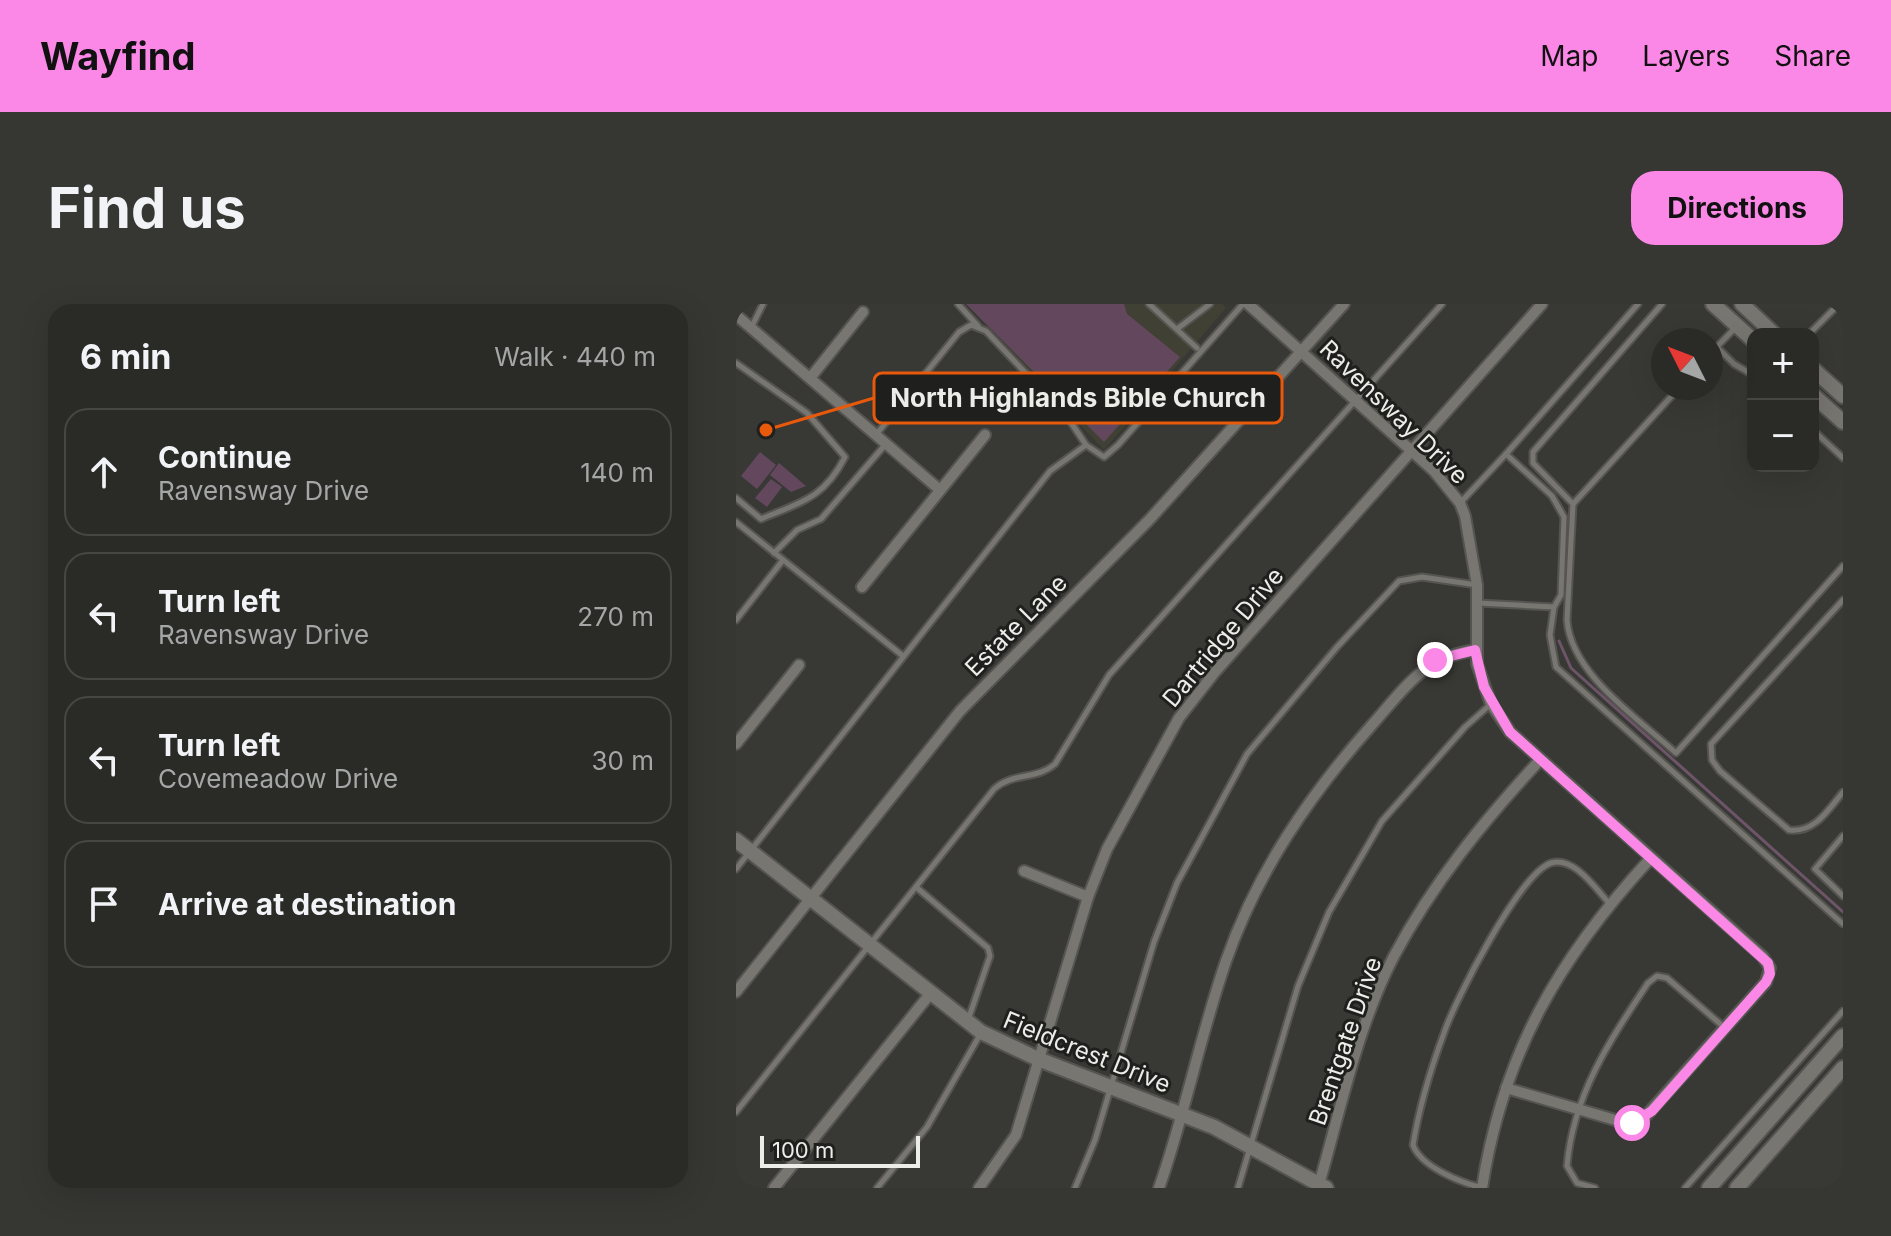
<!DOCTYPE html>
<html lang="en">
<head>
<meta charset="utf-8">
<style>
  body { margin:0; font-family:Inter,sans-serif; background:#363633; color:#f1f3f6 }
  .controls { position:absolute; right:24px; top:24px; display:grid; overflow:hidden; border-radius:16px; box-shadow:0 8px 32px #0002 }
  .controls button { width:72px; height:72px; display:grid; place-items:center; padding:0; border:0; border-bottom:2px solid #464644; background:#2a2a27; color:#f1f3f6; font:40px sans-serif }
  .compass { position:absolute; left:915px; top:24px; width:72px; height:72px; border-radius:50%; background:#2a2a27; box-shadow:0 8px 32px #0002; rotate:312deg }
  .scale { position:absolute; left:24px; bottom:20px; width:160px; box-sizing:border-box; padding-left:8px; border:4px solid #ecece9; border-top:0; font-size:22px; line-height:28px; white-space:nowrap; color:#ecece9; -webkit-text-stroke:6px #1f1f1d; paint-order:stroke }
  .stop { position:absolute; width:24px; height:24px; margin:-18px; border:6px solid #fb87e6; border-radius:50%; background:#fff }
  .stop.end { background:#fb87e6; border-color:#fff; box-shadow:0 2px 8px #0008 }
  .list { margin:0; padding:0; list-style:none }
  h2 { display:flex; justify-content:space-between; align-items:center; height:104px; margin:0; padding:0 32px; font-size:34px }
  h2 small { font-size:26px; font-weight:400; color:#a5a7a7 }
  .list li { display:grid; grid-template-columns:52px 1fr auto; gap:24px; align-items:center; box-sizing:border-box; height:128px; margin:0 16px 16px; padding:0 16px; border:2px solid #464644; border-radius:24px }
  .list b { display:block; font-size:30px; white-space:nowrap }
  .list p { margin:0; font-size:26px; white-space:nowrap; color:#a5a7a7 }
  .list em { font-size:26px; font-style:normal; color:#a5a7a7 }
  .icon { flex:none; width:44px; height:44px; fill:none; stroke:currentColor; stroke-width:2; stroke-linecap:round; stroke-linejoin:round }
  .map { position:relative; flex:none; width:1107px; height:884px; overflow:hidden; border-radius:24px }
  header { display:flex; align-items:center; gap:48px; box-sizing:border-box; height:112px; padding:0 40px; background:#fb87e6; color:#111 }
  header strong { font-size:38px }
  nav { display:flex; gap:44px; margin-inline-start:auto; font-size:28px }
  .intro { display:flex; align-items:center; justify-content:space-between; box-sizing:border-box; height:192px; padding:0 48px }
  h1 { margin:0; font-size:56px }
  .button { padding:20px 36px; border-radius:24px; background:#fb87e6; color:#111; font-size:28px; font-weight:700 }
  main { display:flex; gap:48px; padding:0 48px }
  aside { flex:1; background:#2a2a27; border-radius:24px; box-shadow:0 8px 32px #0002 }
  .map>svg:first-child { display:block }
  .built { fill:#414035 }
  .green { fill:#63485d }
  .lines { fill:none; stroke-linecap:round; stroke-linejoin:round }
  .stream { stroke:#6e5469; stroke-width:3 }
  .lane-casing { stroke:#555451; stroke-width:9 }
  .street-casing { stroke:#555451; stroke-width:14 }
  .secondary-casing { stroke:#555451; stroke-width:18 }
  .lane { stroke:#777671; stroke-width:5 }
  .street { stroke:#777671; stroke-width:10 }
  .secondary { stroke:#777671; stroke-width:14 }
  .route { stroke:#fb87e6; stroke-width:10 }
  .labels { text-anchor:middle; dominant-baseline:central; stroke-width:6; stroke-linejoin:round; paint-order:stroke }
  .street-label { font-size:24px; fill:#ecece9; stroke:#1f1f1d }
  .leader { fill:none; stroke:#e8590c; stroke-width:3 }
  .callout-dot { fill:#e8590c; stroke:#1f1f1d; stroke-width:3 }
  .callout { fill:#1f1f1d; stroke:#e8590c; stroke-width:3 }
  .callout-label { font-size:26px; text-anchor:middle; font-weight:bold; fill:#ecece9 }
</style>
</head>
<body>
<header>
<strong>Wayfind</strong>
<nav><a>Map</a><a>Layers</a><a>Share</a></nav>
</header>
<div class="intro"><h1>Find us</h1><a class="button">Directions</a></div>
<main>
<aside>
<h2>6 min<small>Walk · 440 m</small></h2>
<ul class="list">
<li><svg class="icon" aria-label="ahead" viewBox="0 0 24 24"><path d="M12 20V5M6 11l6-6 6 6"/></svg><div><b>Continue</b><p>Ravensway Drive</p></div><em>140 m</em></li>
<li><svg class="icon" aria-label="left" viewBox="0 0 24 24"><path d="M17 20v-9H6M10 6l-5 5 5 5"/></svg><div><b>Turn left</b><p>Ravensway Drive</p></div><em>270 m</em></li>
<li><svg class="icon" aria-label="left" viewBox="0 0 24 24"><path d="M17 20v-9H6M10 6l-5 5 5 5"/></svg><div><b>Turn left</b><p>Covemeadow Drive</p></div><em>30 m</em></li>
<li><svg class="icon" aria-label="arrive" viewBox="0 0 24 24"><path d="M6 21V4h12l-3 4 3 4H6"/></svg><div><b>Arrive at destination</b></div></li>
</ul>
</aside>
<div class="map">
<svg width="1107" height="884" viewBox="0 0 1107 884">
  <rect width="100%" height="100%" fill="#383834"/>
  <path class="built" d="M230,0H487L490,4L368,146Z"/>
  <g class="green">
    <path d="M230,0H388L391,10L444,53L368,138Z"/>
    <path d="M24,148L40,161L21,185L5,172Z"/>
    <path d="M43,159L70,182L55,188L34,171Z"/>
    <path d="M35,175L46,183L31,203L19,194Z"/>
  </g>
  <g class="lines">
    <path class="stream" d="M823,337L835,364L1107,608"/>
    <defs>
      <g id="lane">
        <path d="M222,0L242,22"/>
        <path d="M413,0L461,44"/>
        <path d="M926,0L797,148V159L837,200L831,316C835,370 902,414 940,449L1107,262"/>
        <path d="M15,24L27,0"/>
        <path d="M441,25L474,0"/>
        <path d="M1073,30L1103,0"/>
        <path d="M981,43L998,60L1017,71"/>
        <path d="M975,49L999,24"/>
        <path d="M0,59L71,109L109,153C88,194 66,198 25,215L0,194"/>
        <path d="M1077,126L1107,154"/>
        <path d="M139,132L223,28L235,21L250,27L332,114L350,141L368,153L382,141L507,0"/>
        <path d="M770,150L902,0"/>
        <path d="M725,198L770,150L816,192L828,213L825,291L818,303L814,331L820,363L1107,620"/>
        <path d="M837,200L943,84"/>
        <path d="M0,218L167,352"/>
        <path d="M38,249L61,226L85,215L149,141"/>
        <path d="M1107,296L975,440L976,456L984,467L1053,526C1079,529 1092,506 1107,488"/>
        <path d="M742,299L818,303"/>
        <path d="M0,316L47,256"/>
        <path d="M1107,532L1079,565L1107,592"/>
        <path d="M0,565L314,167L350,141"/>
        <path d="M180,583L252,644L254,652L232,716"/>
        <path d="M0,808L258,485C277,468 301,476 319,460L373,371L706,0"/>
        <path d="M141,884L191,823L245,729"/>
        <path d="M339,884L359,836L418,638L441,579L511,450L601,343L663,277L686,273L741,281"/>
        <path d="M502,884L562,682L593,608L646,517L729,423L755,400"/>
        <path d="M746,884C724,878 685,863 677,841C683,804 695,764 708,729C719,696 784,569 815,559C838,552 860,585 873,599"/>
        <path d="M859,884L841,879L831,862C837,791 874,736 912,679L921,672L931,674L989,724"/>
        <path d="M949,884L1107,707"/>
      </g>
      <g id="street">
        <path d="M512,0L698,167L724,199L729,212L741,281V360L755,400L774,428L1027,653L1034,664L1030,678L908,814L886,818L770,784"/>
        <path d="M0,11L204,186"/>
        <path d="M75,73L127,8"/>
        <path d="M126,283L249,131"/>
        <path d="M0,440L63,361"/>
        <path d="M288,567L352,593"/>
        <path d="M0,688L224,407L414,215L608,0"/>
        <path d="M38,884L194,690"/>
        <path d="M243,884L280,831L352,593L371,545L443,414L479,368L806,0"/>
        <path d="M423,884C449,810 464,732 490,657C521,568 573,492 635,422C669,384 686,354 739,346"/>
        <path d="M582,884C604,808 621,723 658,652C697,579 747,518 803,457"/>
        <path d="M746,884C767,749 823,654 914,555"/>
      </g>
      <g id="secondary">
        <path d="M977,0L1017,36"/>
        <path d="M1006,0L1038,30"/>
        <path d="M1077,65L1107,92"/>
        <path d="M1077,91L1107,118"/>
        <path d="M0,536L245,728L302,755L478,823L590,884"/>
        <path d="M973,884L1107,732"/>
        <path d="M1001,884L1107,764"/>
      </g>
    </defs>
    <use href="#lane" class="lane-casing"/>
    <use href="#street" class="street-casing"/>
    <use href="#secondary" class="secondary-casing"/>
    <use href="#lane" class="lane"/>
    <use href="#street" class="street"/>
    <use href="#secondary" class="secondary"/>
  </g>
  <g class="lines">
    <path class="route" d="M699,356L739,346L748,383L774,428L1032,659L1034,670L1030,678L916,807L896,819"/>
  </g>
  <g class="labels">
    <g class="street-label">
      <text transform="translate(658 108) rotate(44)">Ravensway Drive</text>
      <text transform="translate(280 321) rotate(-45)">Estate Lane</text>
      <text transform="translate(487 333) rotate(-50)">Dartridge Drive</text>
      <text transform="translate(609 737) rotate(-71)">Brentgate Drive</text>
      <text transform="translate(351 748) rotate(22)">Fieldcrest Drive</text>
    </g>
  </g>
  <path class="leader" d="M30 126L138 94"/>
  <circle class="callout-dot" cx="30" cy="126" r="8"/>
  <rect class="callout" x="138" y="69" width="408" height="50" rx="8"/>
  <g class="callout-label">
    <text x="342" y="103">North Highlands Bible Church</text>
  </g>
</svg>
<div class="controls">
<button>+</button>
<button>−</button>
</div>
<svg class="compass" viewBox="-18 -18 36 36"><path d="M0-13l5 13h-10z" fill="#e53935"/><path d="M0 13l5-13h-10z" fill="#a5a7a7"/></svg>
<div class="scale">100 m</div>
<div class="stop" style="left:896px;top:819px"></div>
<div class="stop end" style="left:699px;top:356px"></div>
</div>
</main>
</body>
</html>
